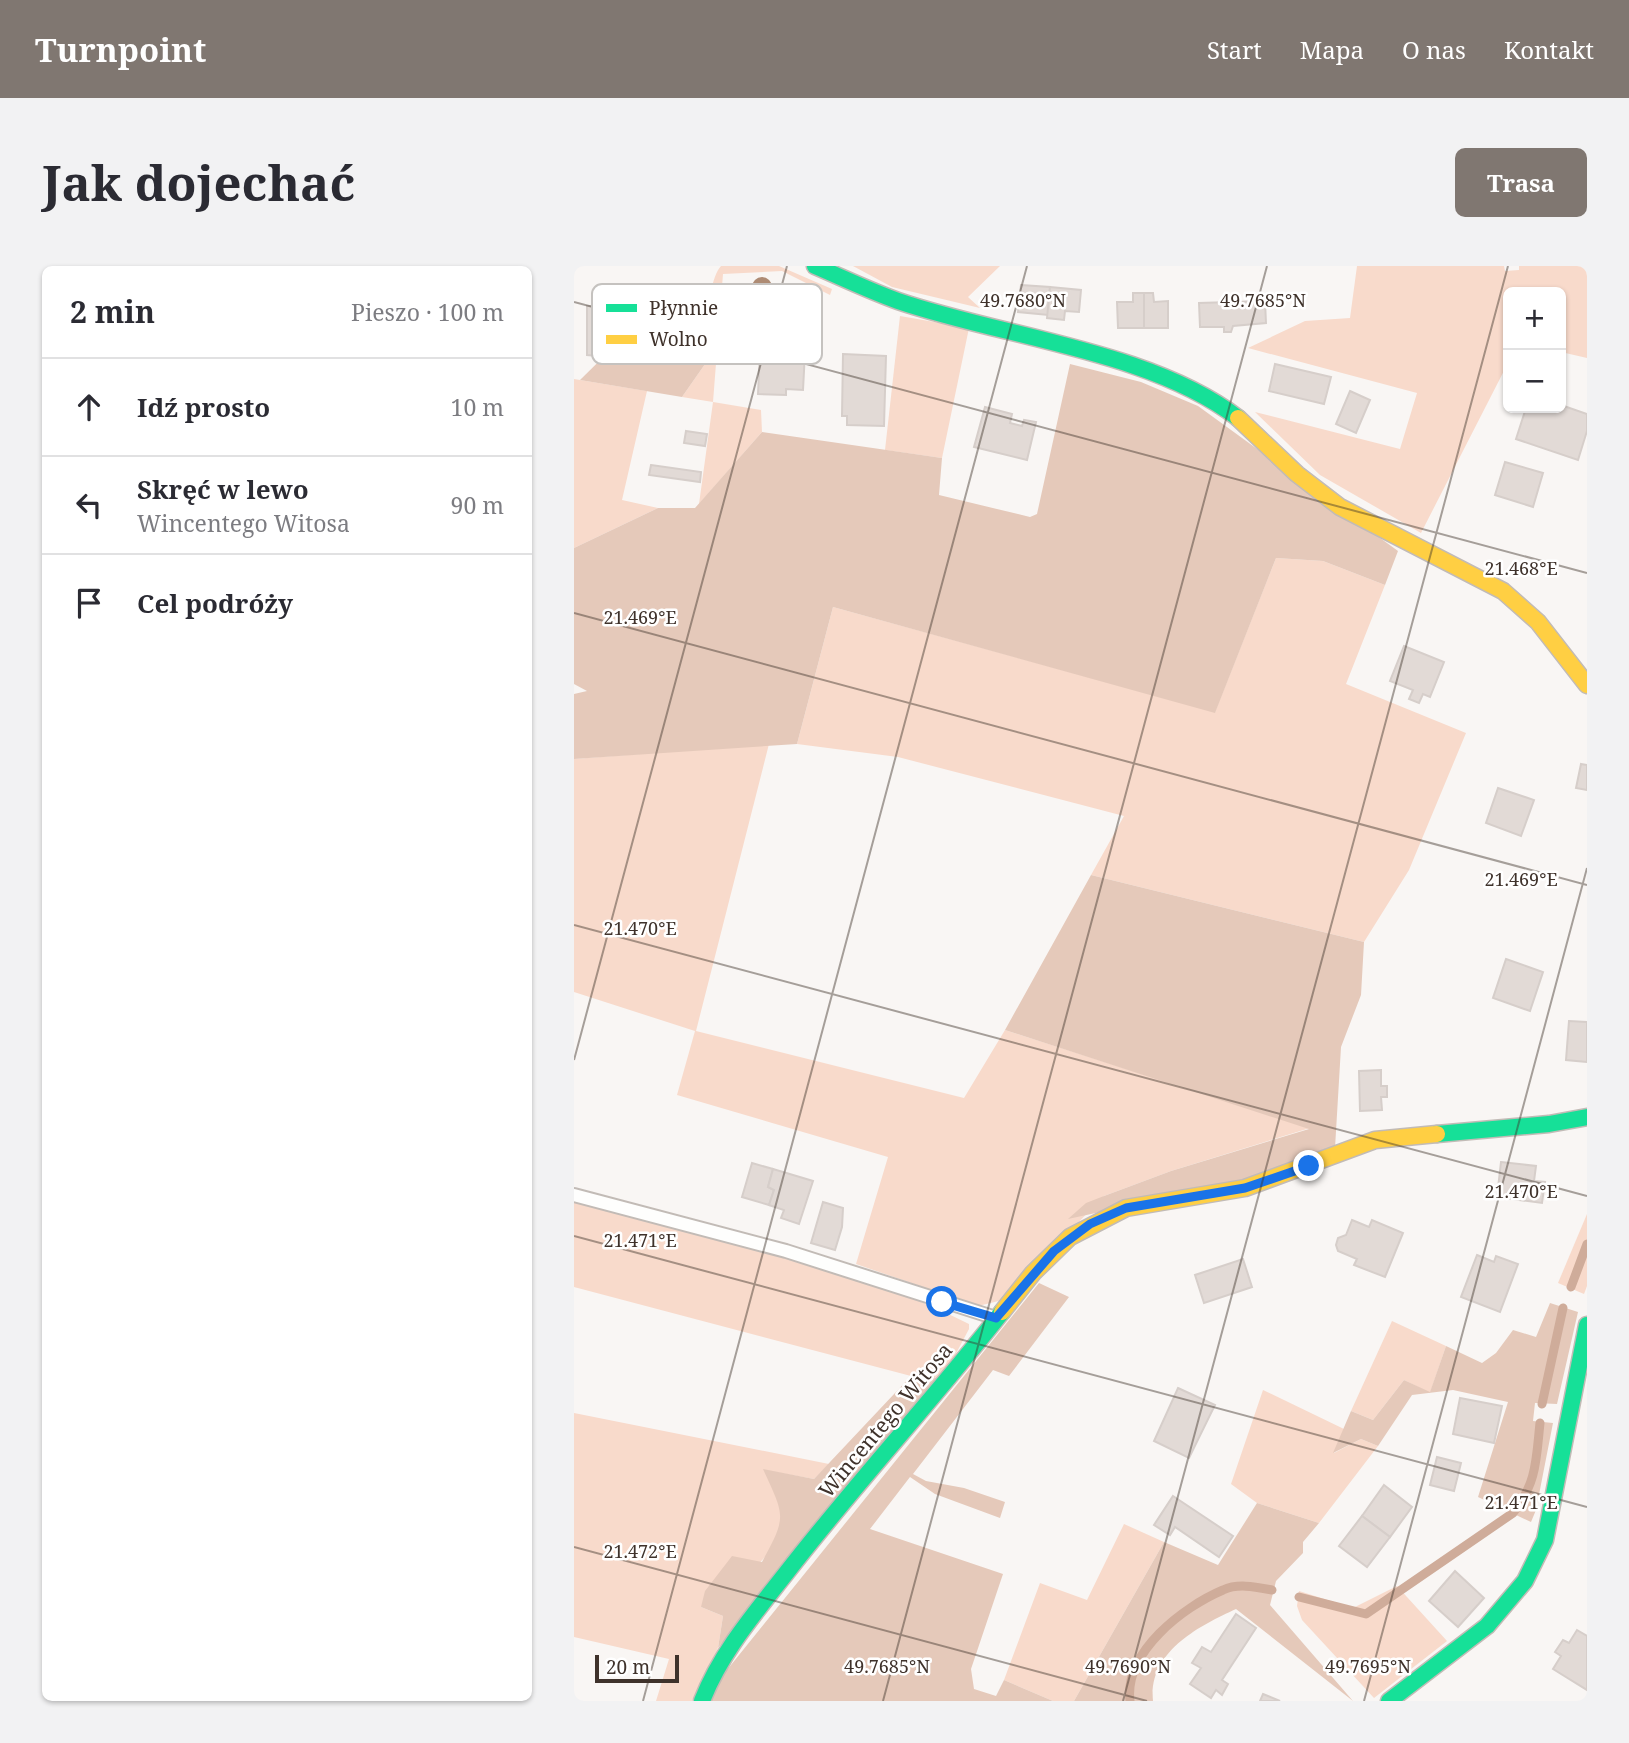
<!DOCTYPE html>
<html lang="pl">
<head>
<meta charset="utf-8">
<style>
  body { margin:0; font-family:"Noto Serif",serif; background:#f2f2f3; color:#2b2b33 }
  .controls { position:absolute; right:21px; top:21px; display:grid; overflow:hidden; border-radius:10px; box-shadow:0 2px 5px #0004 }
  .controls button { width:63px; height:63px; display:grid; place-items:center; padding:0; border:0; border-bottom:2px solid #e1e1e2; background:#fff; color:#2b2b33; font:35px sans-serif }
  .scale { position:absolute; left:21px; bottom:18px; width:84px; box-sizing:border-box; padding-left:7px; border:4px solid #3f322b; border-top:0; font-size:19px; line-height:24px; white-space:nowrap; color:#3f322b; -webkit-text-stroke:5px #fff; paint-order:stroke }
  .stop { position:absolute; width:21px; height:21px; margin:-16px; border:5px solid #1a73e8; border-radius:50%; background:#fff }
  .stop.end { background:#1a73e8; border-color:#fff; box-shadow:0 2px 7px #0008 }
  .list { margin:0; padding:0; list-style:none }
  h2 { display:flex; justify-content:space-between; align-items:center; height:91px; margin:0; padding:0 28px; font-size:30px }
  h2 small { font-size:23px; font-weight:400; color:#7c7c81 }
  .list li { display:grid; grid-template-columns:46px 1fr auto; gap:21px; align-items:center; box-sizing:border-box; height:98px; padding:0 28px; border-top:2px solid #e1e1e2 }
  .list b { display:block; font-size:26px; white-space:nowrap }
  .list p { margin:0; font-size:23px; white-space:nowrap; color:#7c7c81 }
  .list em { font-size:23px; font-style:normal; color:#7c7c81 }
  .icon { flex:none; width:38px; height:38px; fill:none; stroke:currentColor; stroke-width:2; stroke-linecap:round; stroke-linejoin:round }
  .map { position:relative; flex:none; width:1013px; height:1435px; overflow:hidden; border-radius:10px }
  header { display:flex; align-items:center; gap:42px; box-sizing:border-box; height:98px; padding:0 35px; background:#807771; color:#fff }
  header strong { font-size:33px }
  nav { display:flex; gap:38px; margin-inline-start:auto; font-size:24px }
  .intro { display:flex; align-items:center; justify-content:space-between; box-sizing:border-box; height:168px; padding:0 42px }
  h1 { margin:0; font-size:49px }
  .button { padding:18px 32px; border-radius:10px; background:#807771; color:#fff; font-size:24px; font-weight:700 }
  main { display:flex; gap:42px; padding:0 42px }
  aside { flex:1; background:#fff; border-radius:10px; box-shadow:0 2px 5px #0004 }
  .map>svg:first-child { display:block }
  .green { fill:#f8dacb }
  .forest { fill:#e5c9ba }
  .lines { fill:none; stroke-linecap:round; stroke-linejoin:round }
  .stream { stroke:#cfac9a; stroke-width:9 }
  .building { fill:#e2dad6; stroke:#d6ceca; stroke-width:2 }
  .lane-casing { stroke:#c2bbb6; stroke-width:16 }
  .fast-casing { stroke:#c2bbb6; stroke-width:19 }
  .slow-casing { stroke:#c2bbb6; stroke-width:19 }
  .lane { stroke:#fefefd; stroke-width:12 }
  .fast { stroke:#16e098; stroke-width:16 }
  .slow { stroke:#ffcf43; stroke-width:16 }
  .tree { fill:#ae8b74 }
  .route { stroke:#1a73e8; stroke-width:9 }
  .ticks { fill:none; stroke:#3f322b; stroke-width:2; stroke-opacity:0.45 }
  .labels { text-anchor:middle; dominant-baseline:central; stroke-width:5; stroke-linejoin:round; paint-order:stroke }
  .street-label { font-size:21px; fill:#3f322b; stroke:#fff }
  .key { fill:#fff; stroke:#c5c2bf; stroke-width:2 }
  .key-label { font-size:19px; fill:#3f322b }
  .ticks-label { font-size:18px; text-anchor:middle; fill:#3f322b; stroke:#fff; stroke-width:5; stroke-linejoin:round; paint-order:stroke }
</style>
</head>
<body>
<header>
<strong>Turnpoint</strong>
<nav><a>Start</a><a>Mapa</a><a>O nas</a><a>Kontakt</a></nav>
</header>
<div class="intro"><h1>Jak dojechać</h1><a class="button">Trasa</a></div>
<main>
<aside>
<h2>2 min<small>Pieszo · 100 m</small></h2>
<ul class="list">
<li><svg class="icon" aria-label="ahead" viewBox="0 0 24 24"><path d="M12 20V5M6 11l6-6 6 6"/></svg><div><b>Idź prosto</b></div><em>10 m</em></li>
<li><svg class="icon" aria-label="left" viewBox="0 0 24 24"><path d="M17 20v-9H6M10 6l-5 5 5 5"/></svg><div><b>Skręć w lewo</b><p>Wincentego Witosa</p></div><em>90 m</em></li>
<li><svg class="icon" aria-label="arrive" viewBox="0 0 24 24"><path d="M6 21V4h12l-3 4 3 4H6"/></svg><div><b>Cel podróży</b></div></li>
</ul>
</aside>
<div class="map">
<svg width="1013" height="1435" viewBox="0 0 1013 1435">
  <rect width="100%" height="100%" fill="#f9f6f4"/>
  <g class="green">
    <path d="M147,0H205L258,23L256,29L208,5L149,8L139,136L187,144L188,166L125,238L139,136L108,131L143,81L127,55C136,39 137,11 147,0Z"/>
    <path d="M279,0H426L394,31L406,42L318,21Z"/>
    <path d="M783,0H930L931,5L945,4V0H1013V92L987,86V26H934V97L847,267L746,209L681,146L826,183L843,127L674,82L731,55L776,52Z"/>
    <path d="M326,50L395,62L368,192L311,184Z"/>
    <path d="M0,113L73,125L48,234L84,242L0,282Z"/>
    <path d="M702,292L749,295L811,319L772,418L892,467L835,604L790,676L517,609L550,550L324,491L223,478L259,341L641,446Z"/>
    <path d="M195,478L122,765L390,832L431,764L736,862L597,905L530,930L429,1034L404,1040L282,998L314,891L103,829L121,765L0,726V493Z"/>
    <path d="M0,935C133,970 271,996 395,1058V1063L369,1112L337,1110L0,1021Z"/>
    <path d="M1013,948V1020L1010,1028L984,1017Z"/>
    <path d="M818,1055L872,1080L856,1127L830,1114L799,1154L777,1145Z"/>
    <path d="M689,1124L770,1163L760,1187L787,1173L804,1180L745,1257L683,1237L657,1218Z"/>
    <path d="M0,1147L255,1198L240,1213L190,1204C197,1219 212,1244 208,1261C197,1299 156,1319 127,1341L149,1350L144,1382L118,1435H82L95,1393L0,1371Z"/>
    <path d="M550,1258L590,1276L500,1435H479L430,1414L466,1317L513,1334Z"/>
    <path d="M823,1320L873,1375L800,1432L728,1354L723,1340L725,1325L779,1342Z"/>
  </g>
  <g class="forest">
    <path d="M69,52L127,55L143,81L108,131L6,114Z"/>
    <path d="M496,98L567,116L624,140L824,285L811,319L749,295L702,292L641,447L259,341L223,478L0,493V428L13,425L0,418V282L84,242H121L188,166L368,192L365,229L456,251L463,248Z"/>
    <path d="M517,609L790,676L787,729L767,781L761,882L669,915L494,953L512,937L530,930L597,905L735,863L431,764Z"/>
    <path d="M465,1017L495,1031L435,1110L419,1104L339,1208L352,1215L390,1222L431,1236L426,1252L361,1228L336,1211L296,1263L429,1308L397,1403L400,1423L422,1430L430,1414L479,1435H134L140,1420Z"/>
    <path d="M976,1037L1004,1046L983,1138L961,1137L959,1155L979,1157L962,1244L957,1256L904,1231L934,1136L879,1124L838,1129L804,1180L787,1173L759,1187L777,1145L799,1154L830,1114L856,1126L872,1080L908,1097L922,1087L939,1064L962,1071Z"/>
    <path d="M337,1110L369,1112L144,1382L149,1350L127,1341L131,1325L158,1290L188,1296C213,1250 211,1251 189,1203L240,1213Z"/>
    <path d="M683,1237L745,1257L729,1276V1287L702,1315L696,1339L779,1435L662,1343C625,1360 574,1386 579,1435H500L590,1276L644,1299Z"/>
  </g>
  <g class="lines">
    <g class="stream">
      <path d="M997,1021L1013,978"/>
      <path d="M968,1138L989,1042"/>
      <path d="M725,1331L792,1348L939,1247C963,1217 962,1194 966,1157"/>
      <path d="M556,1435C550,1386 609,1341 649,1324C664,1317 682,1321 698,1324"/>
    </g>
  </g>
  <g class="building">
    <path d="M447,19L476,21L474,49L444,46Z"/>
    <path d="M476,21L507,24L505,46L491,45L490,54L473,52Z"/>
    <path d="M559,27H570V62H544L543,36H559Z"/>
    <path d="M570,27H579L580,36L594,35V62H570Z"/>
    <path d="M691,35L692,57L659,60L657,66H650V61H626L625,37Z"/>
    <path d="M13,40H40L41,58L24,90L13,89Z"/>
    <path d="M186,84L231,86L229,124L212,123V129L184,128Z"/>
    <path d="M269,88L312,90L310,160L273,159V150H268Z"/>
    <path d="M701,98L757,111L750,138L695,125Z"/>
    <path d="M776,125L796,134L782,167L762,158Z"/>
    <path d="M987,139L1013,148V165L1004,194L942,173L952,142H987Z"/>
    <path d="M411,141L438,148L436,157L448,160L450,154L462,156L453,194L400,181Z"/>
    <path d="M112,165L133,168L131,180L110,177Z"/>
    <path d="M931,196L969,207L959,241L921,229Z"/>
    <path d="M77,199L127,206L126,216L75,209Z"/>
    <path d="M830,380L870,396L856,431L849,428L845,437L835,433L839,424L816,415Z"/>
    <path d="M1007,498L1013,499V524L1002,522Z"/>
    <path d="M924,522L960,534L947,570L912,557Z"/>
    <path d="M932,693L969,706L956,745L919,732Z"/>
    <path d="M995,755L1013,756V796L992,794Z"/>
    <path d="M807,804V820H813V831H807L808,844L786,845L785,805Z"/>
    <path d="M927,896L962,900L960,915L971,916L968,937L923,931Z"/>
    <path d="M178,897L199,903L194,921L200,924L195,939L168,931Z"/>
    <path d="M199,903L239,915L225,958L207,952L210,944L195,939L200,924L194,921Z"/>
    <path d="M249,936L269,942L268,961L261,984L237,977Z"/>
    <path d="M778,954L795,961L798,954L829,967L811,1011L780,999L783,993L764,985L762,979L764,972L772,969Z"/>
    <path d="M903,989L920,996L922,990L944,998L926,1046L887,1031Z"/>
    <path d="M669,993L678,1021L630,1037L621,1009Z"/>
    <path d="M604,1122L641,1139L615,1192L580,1175Z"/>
    <path d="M886,1132L928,1140L920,1177L879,1168Z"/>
    <path d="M863,1191L887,1197L880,1225L856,1219Z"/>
    <path d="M810,1219L838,1241L816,1271L788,1250Z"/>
    <path d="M599,1230L659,1270L645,1291L601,1261L596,1269L580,1259Z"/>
    <path d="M788,1250L816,1271L793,1301L765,1280Z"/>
    <path d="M881,1305L910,1332L884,1361L855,1335Z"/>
    <path d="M662,1348L682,1362L648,1414L654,1418L648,1429L642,1424L637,1432L616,1418L627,1402L618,1397L628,1381L637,1386Z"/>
    <path d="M1003,1364L1013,1370V1424L979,1403L987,1390L981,1386L989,1374L995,1377Z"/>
    <path d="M689,1428L706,1435H686Z"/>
  </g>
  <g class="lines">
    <defs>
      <path id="lane" d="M0,929L212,985L422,1052"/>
      <g id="fast">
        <path d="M241,0C269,12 296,25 324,35C429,71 577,85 664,152"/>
        <path d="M863,868L975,858L1013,851"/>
        <path d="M128,1435C147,1386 181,1347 213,1306C282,1217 358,1135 428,1046"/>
        <path d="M815,1435L913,1360L951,1315L971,1274L1013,1059"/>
      </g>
      <g id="slow">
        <path d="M664,152L723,208L766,241L929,325L964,356L1013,419"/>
        <path d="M428,1046L459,1007L496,971L552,942L671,922L801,874L863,868"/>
      </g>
    </defs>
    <use href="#lane" class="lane-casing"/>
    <use href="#fast" class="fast-casing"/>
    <use href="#slow" class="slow-casing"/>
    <use href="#lane" class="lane"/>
    <use href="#fast" class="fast"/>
    <use href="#slow" class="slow"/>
  </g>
  <circle class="tree" cx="188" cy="21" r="10"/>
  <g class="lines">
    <path class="route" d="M368,1036L422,1052L480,985L516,958L552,942L671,922L735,900"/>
  </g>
  <path class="ticks" d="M0,36L1013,307M0,347L1013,619M0,659L1013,930M0,794L213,0M0,970L1013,1241M0,1281L573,1435M69,1435L453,0M309,1435L693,0M549,1435L934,0M790,1435L1013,602"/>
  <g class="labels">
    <g class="street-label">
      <text transform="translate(311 1154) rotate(-50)">Wincentego Witosa</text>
    </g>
  </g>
  <rect x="18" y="18" width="230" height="80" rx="10" class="key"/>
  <rect x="32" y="38" width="31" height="8" fill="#16e098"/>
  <rect x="32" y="69" width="31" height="9" fill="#ffcf43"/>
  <g class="key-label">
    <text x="75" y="49">Płynnie</text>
    <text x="75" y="80">Wolno</text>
  </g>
  <g class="ticks-label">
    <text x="449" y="41">49.7680°N</text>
    <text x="689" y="41">49.7685°N</text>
    <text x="947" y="309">21.468°E</text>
    <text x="66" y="358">21.469°E</text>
    <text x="947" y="620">21.469°E</text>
    <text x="66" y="669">21.470°E</text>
    <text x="947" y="932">21.470°E</text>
    <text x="66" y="981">21.471°E</text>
    <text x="947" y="1243">21.471°E</text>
    <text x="66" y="1292">21.472°E</text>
    <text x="313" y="1407">49.7685°N</text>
    <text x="554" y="1407">49.7690°N</text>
    <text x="794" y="1407">49.7695°N</text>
  </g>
</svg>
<div class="controls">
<button>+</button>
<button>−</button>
</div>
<div class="scale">20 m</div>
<div class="stop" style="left:368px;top:1036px"></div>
<div class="stop end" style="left:735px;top:900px"></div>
</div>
</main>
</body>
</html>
